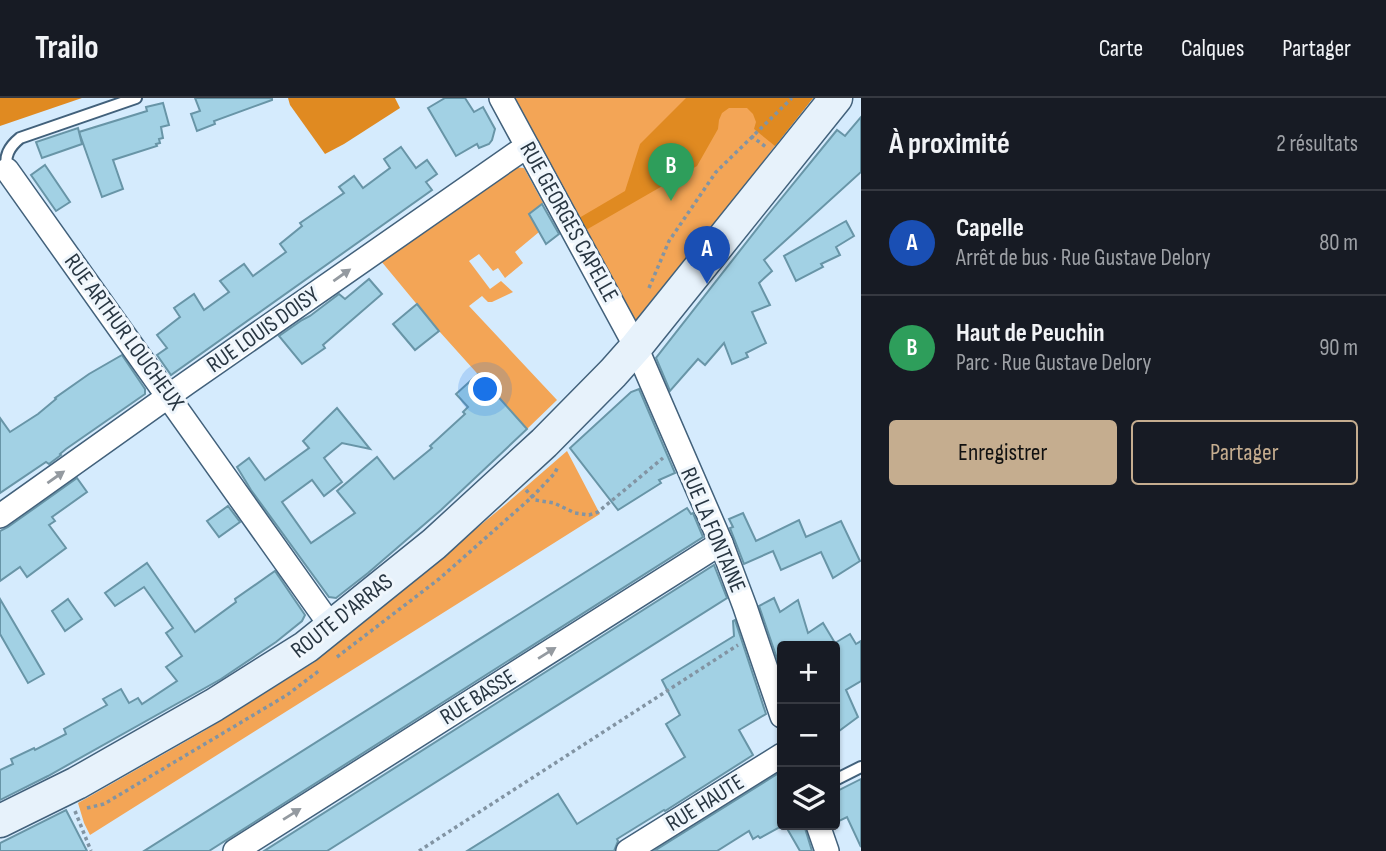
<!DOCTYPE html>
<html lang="fr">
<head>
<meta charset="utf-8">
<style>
  body { margin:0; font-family:"Sofia Sans Condensed",sans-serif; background:#20242c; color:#f1f3f6 }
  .controls { position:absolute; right:21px; bottom:21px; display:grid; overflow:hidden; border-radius:7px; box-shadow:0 2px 5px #0004 }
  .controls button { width:63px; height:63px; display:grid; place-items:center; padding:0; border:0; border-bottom:2px solid #363941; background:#171b24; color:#f1f3f6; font:35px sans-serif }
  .you { position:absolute; left:486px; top:292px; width:24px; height:24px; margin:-18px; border:5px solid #fff; border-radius:50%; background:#1a73e8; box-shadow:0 0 0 10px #1a73e833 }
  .badge { display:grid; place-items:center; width:46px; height:46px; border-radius:50%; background:#c5ad8f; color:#fff; font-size:23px; font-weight:700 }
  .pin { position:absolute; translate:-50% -58px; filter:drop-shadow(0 2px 4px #0008) }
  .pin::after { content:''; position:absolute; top:37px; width:24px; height:21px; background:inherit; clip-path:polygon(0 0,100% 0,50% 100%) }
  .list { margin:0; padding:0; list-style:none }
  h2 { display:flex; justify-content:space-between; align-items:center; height:91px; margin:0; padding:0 28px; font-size:30px }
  h2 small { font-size:23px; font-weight:400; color:#9ea1a6 }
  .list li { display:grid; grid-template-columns:46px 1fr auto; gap:21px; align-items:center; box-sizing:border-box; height:105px; padding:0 28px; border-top:2px solid #363941 }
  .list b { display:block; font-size:26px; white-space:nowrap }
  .list p { margin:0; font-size:23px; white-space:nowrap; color:#9ea1a6 }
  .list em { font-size:23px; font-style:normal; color:#9ea1a6 }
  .actions { display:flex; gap:14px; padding:21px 28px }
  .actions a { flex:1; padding:16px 0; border:2px solid #c5ad8f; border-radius:7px; text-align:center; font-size:24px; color:#c5ad8f }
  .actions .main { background:#c5ad8f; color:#111 }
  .icon { flex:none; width:38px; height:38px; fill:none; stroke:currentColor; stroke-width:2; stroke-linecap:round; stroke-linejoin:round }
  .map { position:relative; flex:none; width:861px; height:753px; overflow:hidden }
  header { display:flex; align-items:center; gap:42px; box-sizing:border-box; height:98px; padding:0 35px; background:#171b24; border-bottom:2px solid #363941 }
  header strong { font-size:33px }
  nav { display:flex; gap:38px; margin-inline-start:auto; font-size:24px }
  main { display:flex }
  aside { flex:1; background:#171b24 }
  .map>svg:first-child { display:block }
  .green { fill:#f3a556 }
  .forest { fill:#e08a21 }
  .building { fill:#a2d1e4; stroke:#6895a7; stroke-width:2 }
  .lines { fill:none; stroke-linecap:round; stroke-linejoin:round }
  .lane-casing { stroke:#42617b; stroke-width:14 }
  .street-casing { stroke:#42617b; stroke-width:26 }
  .secondary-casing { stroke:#42617b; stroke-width:35 }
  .path { stroke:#8294a3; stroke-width:3.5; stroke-dasharray:3.5 3.5; stroke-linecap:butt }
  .lane { stroke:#fff; stroke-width:10 }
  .street { stroke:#fff; stroke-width:23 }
  .secondary { stroke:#e7f2fb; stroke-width:32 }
  .oneway { fill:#949aa0 }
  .labels { text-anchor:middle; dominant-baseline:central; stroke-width:6; stroke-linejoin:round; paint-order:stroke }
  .street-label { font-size:23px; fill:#283642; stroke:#eff6fc }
</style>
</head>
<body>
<header>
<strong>Trailo</strong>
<nav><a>Carte</a><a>Calques</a><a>Partager</a></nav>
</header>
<main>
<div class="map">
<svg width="861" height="753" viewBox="0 0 861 753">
  <rect width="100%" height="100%" fill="#d5ebfd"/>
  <g class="green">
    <path d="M515,0H813L771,53L647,219L635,222Z"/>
    <path d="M513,69L524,70L543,105L529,116L539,134L515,154L523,165L505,180L498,170L493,173L479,156L469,163L490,191L501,183L513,194L492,204H488L482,198L469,208L557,302L527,331L439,233L381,163Z"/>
    <path d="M567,353L600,416L90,737L84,725L78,705L204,633L313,565L506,406Z"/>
  </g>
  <g class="forest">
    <path d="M0,0H82L0,28Z"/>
    <path d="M288,0H395L400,10L344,46L325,56L290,7Z"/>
    <path d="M686,0H813L775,48L754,31L756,24L753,16L747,10H729L722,15L719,22L718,31L697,68L586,132L579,120L625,93L640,46Z"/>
  </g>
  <g class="building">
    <path d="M195,0H272V2L214,23L215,26L197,33L191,16L200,13Z"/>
    <path d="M445,0H465L474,14L483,9L495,31L492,42L489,46L479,50L477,46L456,58L428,10Z"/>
    <path d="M163,5L169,27L161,29L163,40L159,41L160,45L156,46L157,48L113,62L123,91L102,99L79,34L147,13L146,9Z"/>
    <path d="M861,19V74L764,162L772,173L759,185L770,207L752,214L766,245L746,255L748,259L732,266L724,245L705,267L698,261L670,293L656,260L767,118L837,32L845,38Z"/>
    <path d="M78,30L82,46L42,60L36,44Z"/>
    <path d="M401,49L416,70L427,62L437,76L426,84L432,92L171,277L157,257L167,250L157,237L180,219L174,210L194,196L204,212L229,194L220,183L244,166L253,178L286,154L280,146L302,128L300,125L344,95L339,89L354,78L363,90L390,70L384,61Z"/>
    <path d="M45,67L70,104L56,113L31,77Z"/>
    <path d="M542,106L559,136L546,146L529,116Z"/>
    <path d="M846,123L854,138L836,149L840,157L821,166L823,169L796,183L784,158Z"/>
    <path d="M369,181L382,196L323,247L325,250L302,266L279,238L302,222L310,218L339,196L345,201Z"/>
    <path d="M417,206L439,233L415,252L393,226Z"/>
    <path d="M122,257L145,291V296L66,351L60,356L61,357L49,366L46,364L0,395V320L10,334L38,316L56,301L55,300L89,276Z"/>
    <path d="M478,276L527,331L441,412L368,475L336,500L329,499L251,392L237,369L249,360L265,382L309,350L303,343L337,310L370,351L342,345L324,360L342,384L324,398L312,382L282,404L311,445L355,415L337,393L377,359L394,381L432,350L430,348L465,316L463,314L468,309L456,296Z"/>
    <path d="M639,291L675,375L659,382L661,385L618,412L570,350L631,294Z"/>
    <path d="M77,380L87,394L52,419L55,423L49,427L66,450L27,479L20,469L0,483V433L8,429Z"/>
    <path d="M228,408L240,424L219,439L207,423Z"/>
    <path d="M687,410L691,416L693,415L703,439L209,753H144Z"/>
    <path d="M743,415L756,443L799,422L806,439L841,423L860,463L833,480L821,454L781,472L773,453L744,466L730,430L733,429L729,421Z"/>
    <path d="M147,465L195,534L236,504L235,501L275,473L305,517L302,523L276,544L221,581L48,678L0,702V672L13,666L11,661L34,650L35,652L66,636L64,631L107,607L103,601L121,591L129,605L138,600L142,606L177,583L166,569L182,558L166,535L173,530L144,489L115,508L105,495Z"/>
    <path d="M714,467L727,500L327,753H264Z"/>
    <path d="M774,500L780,514L798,502L808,535L823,525L835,545L850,536L856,546L861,543V583L846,592L858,619L835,636V548H782V575L759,508Z"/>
    <path d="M0,501L44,576L28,585L0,536Z"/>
    <path d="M68,501L82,521L65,533L52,513Z"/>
    <path d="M735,522L766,616L739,632L753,657L665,713L664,712L617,741L618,743L614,753H467L558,696L577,726L685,659L666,626L680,617L662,582L734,538L733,523Z"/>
    <path d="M782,673V728L760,740L758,738L753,741L749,733L717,753H654Z"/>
    <path d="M861,681V749L847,719L835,725V694Z"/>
    <path d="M66,712L87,753H0V745Z"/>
    <path d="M785,727H804L812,753H800Z"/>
  </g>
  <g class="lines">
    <defs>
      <g id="lane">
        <path d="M7,72C4,58 9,49 20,40L136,0"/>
        <path d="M835,682L861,669"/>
      </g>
      <g id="street">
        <path d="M501,0L636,249L721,445L745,509L782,618"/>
        <path d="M7,72L331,528"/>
        <path d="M0,418L187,285L517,55L528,50"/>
        <path d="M818,727L827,753"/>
        <path d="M235,753L721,445"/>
        <path d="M628,753L782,657"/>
      </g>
      <path id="secondary" d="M0,723L77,685L214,607L306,549L434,446L544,345L613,275L636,249L836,0"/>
    </defs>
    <use href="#lane" class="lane-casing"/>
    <use href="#street" class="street-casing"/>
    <use href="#secondary" class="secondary-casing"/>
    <g class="path">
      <path d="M751,38L766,49"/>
      <path d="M649,190L669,143L716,74L792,0"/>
      <path d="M526,392L535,402L554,405L575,415L589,417L598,414L663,360"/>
      <path d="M337,559L439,481L532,399L555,375L558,368"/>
      <path d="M87,710L104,706L287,597L320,572"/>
      <path d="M75,713L91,753"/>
      <path d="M419,753L738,547"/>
    </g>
    <use href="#lane" class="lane"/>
    <use href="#street" class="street"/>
    <use href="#secondary" class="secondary"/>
  </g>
  <defs><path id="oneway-solid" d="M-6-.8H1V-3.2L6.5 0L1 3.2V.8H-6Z" transform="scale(1.75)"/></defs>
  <g class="oneway">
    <use href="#oneway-solid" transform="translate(342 177) rotate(-35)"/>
    <use href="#oneway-solid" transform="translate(56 379) rotate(-35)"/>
    <use href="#oneway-solid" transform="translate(547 555) rotate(-32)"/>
    <use href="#oneway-solid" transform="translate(292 716) rotate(-32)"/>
  </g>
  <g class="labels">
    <g class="street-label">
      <text transform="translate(569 124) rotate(61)">RUE GEORGES CAPELLE</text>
      <text transform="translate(263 232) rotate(-35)">RUE LOUIS DOISY</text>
      <text transform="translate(124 234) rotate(54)">RUE ARTHUR LOUCHEUX</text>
      <text transform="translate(713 432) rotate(67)">RUE LA FONTAINE</text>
      <text transform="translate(342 518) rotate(-38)">ROUTE D'ARRAS</text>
      <text transform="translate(478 599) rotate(-32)">RUE BASSE</text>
      <text transform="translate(705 705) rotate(-32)">RUE HAUTE</text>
    </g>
  </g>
</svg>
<div class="controls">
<button>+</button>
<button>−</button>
<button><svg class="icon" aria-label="layers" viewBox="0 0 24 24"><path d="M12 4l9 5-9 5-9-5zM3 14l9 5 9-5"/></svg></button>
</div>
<div class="you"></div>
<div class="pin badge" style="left:707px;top:186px;background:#1a4fb4">A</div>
<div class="pin badge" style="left:671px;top:103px;background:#2e9e5b">B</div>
</div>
<aside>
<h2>À proximité<small>2 résultats</small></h2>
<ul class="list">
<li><span class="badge" style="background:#1a4fb4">A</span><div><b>Capelle</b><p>Arrêt de bus · Rue Gustave Delory</p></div><em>80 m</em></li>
<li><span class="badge" style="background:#2e9e5b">B</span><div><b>Haut de Peuchin</b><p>Parc · Rue Gustave Delory</p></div><em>90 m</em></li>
</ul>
<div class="actions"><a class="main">Enregistrer</a><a>Partager</a></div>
</aside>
</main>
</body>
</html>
